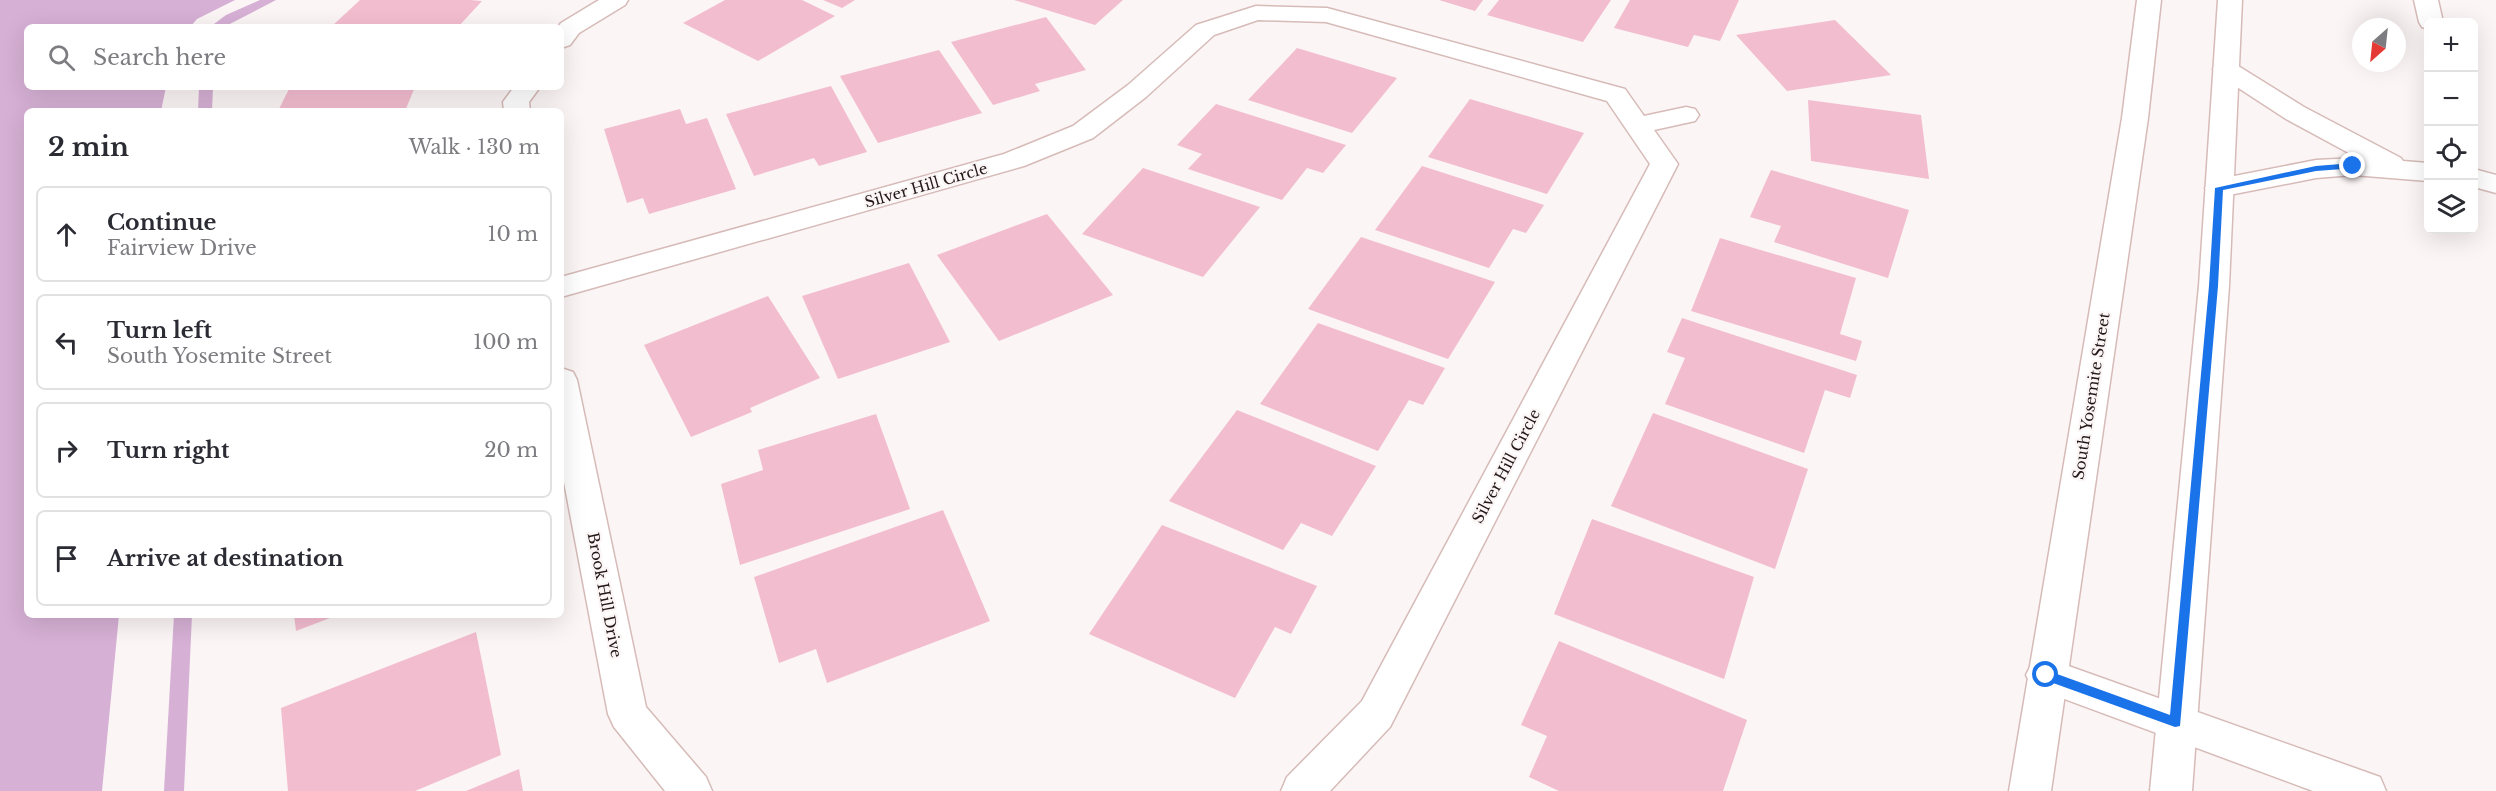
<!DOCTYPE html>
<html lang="en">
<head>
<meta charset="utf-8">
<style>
  body { margin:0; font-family:"Libre Baskerville",serif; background:#f7f7f7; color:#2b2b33 }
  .controls { position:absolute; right:18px; top:18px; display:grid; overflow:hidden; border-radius:9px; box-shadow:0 6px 24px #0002 }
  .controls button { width:54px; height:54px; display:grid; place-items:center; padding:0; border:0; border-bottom:2px solid #e1e1e2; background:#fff; color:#2b2b33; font:30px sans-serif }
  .compass { position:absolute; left:2352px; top:18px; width:54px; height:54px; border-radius:50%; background:#fff; box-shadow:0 6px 24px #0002; rotate:207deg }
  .stop { position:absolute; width:18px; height:18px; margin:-14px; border:4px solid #1a73e8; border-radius:50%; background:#fff }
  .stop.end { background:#1a73e8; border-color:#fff; box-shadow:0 2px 6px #0008 }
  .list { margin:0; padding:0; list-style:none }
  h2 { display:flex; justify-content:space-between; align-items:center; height:78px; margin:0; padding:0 24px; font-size:26px }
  h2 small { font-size:20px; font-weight:400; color:#7c7c81 }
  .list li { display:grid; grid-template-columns:39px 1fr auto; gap:18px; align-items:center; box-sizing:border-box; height:96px; margin:0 12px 12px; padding:0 12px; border:2px solid #e1e1e2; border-radius:9px }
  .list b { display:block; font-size:22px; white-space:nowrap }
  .list p { margin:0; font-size:20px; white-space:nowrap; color:#7c7c81 }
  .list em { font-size:20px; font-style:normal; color:#7c7c81 }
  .icon { flex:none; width:33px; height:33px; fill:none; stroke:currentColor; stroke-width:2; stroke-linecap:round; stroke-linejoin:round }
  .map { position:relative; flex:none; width:2496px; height:791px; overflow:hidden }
  .search { position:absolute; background:#fff; box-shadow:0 6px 24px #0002; left:24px; top:24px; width:540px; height:66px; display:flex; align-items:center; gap:15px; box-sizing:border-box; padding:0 21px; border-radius:9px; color:#7c7c81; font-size:22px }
  .panel { position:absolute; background:#fff; box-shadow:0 6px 24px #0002; left:24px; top:108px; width:540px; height:510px; border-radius:9px }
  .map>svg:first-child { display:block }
  .water { fill:#d6b0d5 }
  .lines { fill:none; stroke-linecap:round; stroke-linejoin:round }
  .stream { fill:#d6b0d5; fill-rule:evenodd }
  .building { fill:#f3bdd0 }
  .minor-casing { stroke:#d6bbb8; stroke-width:3 }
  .major-casing { stroke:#d6bbb8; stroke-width:3 }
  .minor { fill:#fff; fill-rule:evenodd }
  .major { fill:#fff; fill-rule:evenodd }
  .route { fill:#1a73e8 }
  .labels { text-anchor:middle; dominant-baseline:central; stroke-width:4.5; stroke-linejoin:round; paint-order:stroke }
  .street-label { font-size:15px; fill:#211716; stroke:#fbf5f5 }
</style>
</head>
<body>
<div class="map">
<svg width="2496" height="791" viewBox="0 0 2496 791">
  <rect width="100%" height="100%" fill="#fbf5f5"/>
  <path class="water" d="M0,0H235L197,19L190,27H27V87H166L161,111H27V615H119L102,791H0Z"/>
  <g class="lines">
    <g class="stream">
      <path d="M260,0H276L224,27H210L226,15Z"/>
      <path d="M199,87H213L212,111H198Z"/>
      <path d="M174,615H192L184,791H164Z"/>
    </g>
  </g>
  <g class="building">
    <path d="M360,0H470L482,1L458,27H331Z"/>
    <path d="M725,0H802L835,16L758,61L683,23Z"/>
    <path d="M823,0H855L842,8Z"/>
    <path d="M1014,0H1123L1095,25Z"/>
    <path d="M1439,0H1483L1475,11Z"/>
    <path d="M1499,0H1611L1583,42L1487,15Z"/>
    <path d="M1630,0H1739L1720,41L1694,35L1688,47L1614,28Z"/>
    <path d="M1046,17L1086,70L1035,84L1040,91L993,105L951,42Z"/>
    <path d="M1835,20L1891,75L1787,91L1736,35Z"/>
    <path d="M1297,48L1397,78L1352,133L1248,100Z"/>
    <path d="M939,50L982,113L878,143L840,76Z"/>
    <path d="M831,86L867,152L819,166L814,158L754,176L726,114Z"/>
    <path d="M290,87H415L405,111H278Z"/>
    <path d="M1470,99L1584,133L1547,194L1428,157Z"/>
    <path d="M1808,100L1921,115L1929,179L1811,161Z"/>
    <path d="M1216,104L1346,145L1323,173L1307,168L1282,200L1188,169L1202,154L1177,145Z"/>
    <path d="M680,109L686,124L707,118L736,189L649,214L643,198L627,203L604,129Z"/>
    <path d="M1422,166L1544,205L1526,233L1513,229L1489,268L1375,230Z"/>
    <path d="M1143,168L1260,207L1203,277L1082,234Z"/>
    <path d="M1771,170L1909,210L1888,278L1774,242L1781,226L1750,217Z"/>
    <path d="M1047,214L1113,295L999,341L937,255Z"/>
    <path d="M1361,237L1495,282L1448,359L1308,309Z"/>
    <path d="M1720,238L1856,278L1840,334L1862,341L1856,361L1691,311Z"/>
    <path d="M909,263L950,342L838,379L802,296Z"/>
    <path d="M768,296L820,378L750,408L752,412L691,437L644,345Z"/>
    <path d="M1682,318L1857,375L1850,398L1825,390L1804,453L1665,404L1685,358L1667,352Z"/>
    <path d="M1318,323L1445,368L1423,405L1409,400L1378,451L1260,404Z"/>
    <path d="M1237,410L1376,466L1332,536L1301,523L1283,550L1169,501Z"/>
    <path d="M1653,413L1808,469L1775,569L1611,506Z"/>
    <path d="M876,414L910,509L740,565L721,484L763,470L758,450Z"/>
    <path d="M943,510L990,621L827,683L816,649L779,663L754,577Z"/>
    <path d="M1592,519L1754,577L1724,679L1554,614Z"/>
    <path d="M1162,525L1317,586L1291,634L1275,627L1235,698L1089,634Z"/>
    <path d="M294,615H338L296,631Z"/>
    <path d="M476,632L501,755L415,791H288L281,708Z"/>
    <path d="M1559,641L1747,720L1723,791H1559L1529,777L1547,736L1521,725Z"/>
    <path d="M519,769L523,791H466Z"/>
  </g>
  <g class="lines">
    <defs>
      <g id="minor">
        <path d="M599,0H628L625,5L579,33L570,45L561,48V27H558L561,23Z"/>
        <path d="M2414,0H2438L2443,22H2428V29L2422,27L2419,22Z"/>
        <path d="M1256,6L1327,8L1625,89L1644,116L1686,107L1695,109L1699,115L1695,121L1654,130L1678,164L1390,727L1330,791H1281L1287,777L1362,701L1650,164L1607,101L1326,22L1258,20L1214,35L1146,97L1093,138L1024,166L561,297V277L1004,154L1073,126L1128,85L1196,25Z"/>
        <path d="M2226,61L2235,64L2304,107L2401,158L2403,161L2428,163V181L2353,175L2316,178L2219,197L2209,194L2205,188L2209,182L2219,179L2316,160L2358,158L2286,119L2217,74L2213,69L2217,64Z"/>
        <path d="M514,87H540L529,102L530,111H504L503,102Z"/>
        <path d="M2474,169L2496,175V193L2474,187Z"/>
        <path d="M561,368L573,372L577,380L646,707L706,777L712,791H665L614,727L608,714L561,466Z"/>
        <path d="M2046,658L2380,777L2386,791H2313L2032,687L2026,675L2032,663Z"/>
      </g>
      <g id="major">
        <path d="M2137,0H2161L2148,118L2051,791H2009L2122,118Z"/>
        <path d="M2218,0H2242L2229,286L2192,791H2150L2199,286Z"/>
      </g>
    </defs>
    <use href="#minor" class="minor-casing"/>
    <use href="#major" class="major-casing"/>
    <use href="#minor" class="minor"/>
    <use href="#major" class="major"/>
  </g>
  <path class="route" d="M2353,163L2357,166L2356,168L2316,171L2223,190L2218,286L2180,726L2175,727L2042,679L2041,675L2046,670L2170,715L2209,286L2215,188L2316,166Z"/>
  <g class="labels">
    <g class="street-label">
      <text transform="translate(926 185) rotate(-16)">Silver Hill Circle</text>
      <text transform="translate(2091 396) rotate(-81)">South Yosemite Street</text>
      <text transform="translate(1506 466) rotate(-62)">Silver Hill Circle</text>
      <text transform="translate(605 595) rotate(79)">Brook Hill Drive</text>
    </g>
  </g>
</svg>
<div class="controls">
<button>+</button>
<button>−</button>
<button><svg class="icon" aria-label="locate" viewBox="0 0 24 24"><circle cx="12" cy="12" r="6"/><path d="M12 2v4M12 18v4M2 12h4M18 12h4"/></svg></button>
<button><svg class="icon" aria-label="layers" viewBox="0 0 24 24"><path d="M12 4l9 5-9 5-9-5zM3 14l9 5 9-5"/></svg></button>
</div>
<svg class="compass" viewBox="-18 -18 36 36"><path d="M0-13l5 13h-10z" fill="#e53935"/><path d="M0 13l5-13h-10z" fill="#7c7c81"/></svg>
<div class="stop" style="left:2046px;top:675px"></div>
<div class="stop end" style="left:2353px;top:166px"></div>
<div class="search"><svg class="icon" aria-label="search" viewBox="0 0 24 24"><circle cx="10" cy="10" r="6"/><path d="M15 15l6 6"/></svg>Search here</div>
<section class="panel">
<h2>2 min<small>Walk · 130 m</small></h2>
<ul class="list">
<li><svg class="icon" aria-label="ahead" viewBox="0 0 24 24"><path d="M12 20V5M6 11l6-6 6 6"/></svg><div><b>Continue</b><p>Fairview Drive</p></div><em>10 m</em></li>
<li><svg class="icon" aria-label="left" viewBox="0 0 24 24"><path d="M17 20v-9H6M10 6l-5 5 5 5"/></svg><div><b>Turn left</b><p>South Yosemite Street</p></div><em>100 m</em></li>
<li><svg class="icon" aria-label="right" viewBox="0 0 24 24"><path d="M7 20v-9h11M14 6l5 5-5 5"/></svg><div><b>Turn right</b></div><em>20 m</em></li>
<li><svg class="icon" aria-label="arrive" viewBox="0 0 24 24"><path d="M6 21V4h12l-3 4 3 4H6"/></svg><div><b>Arrive at destination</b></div></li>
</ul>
</section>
</div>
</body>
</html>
